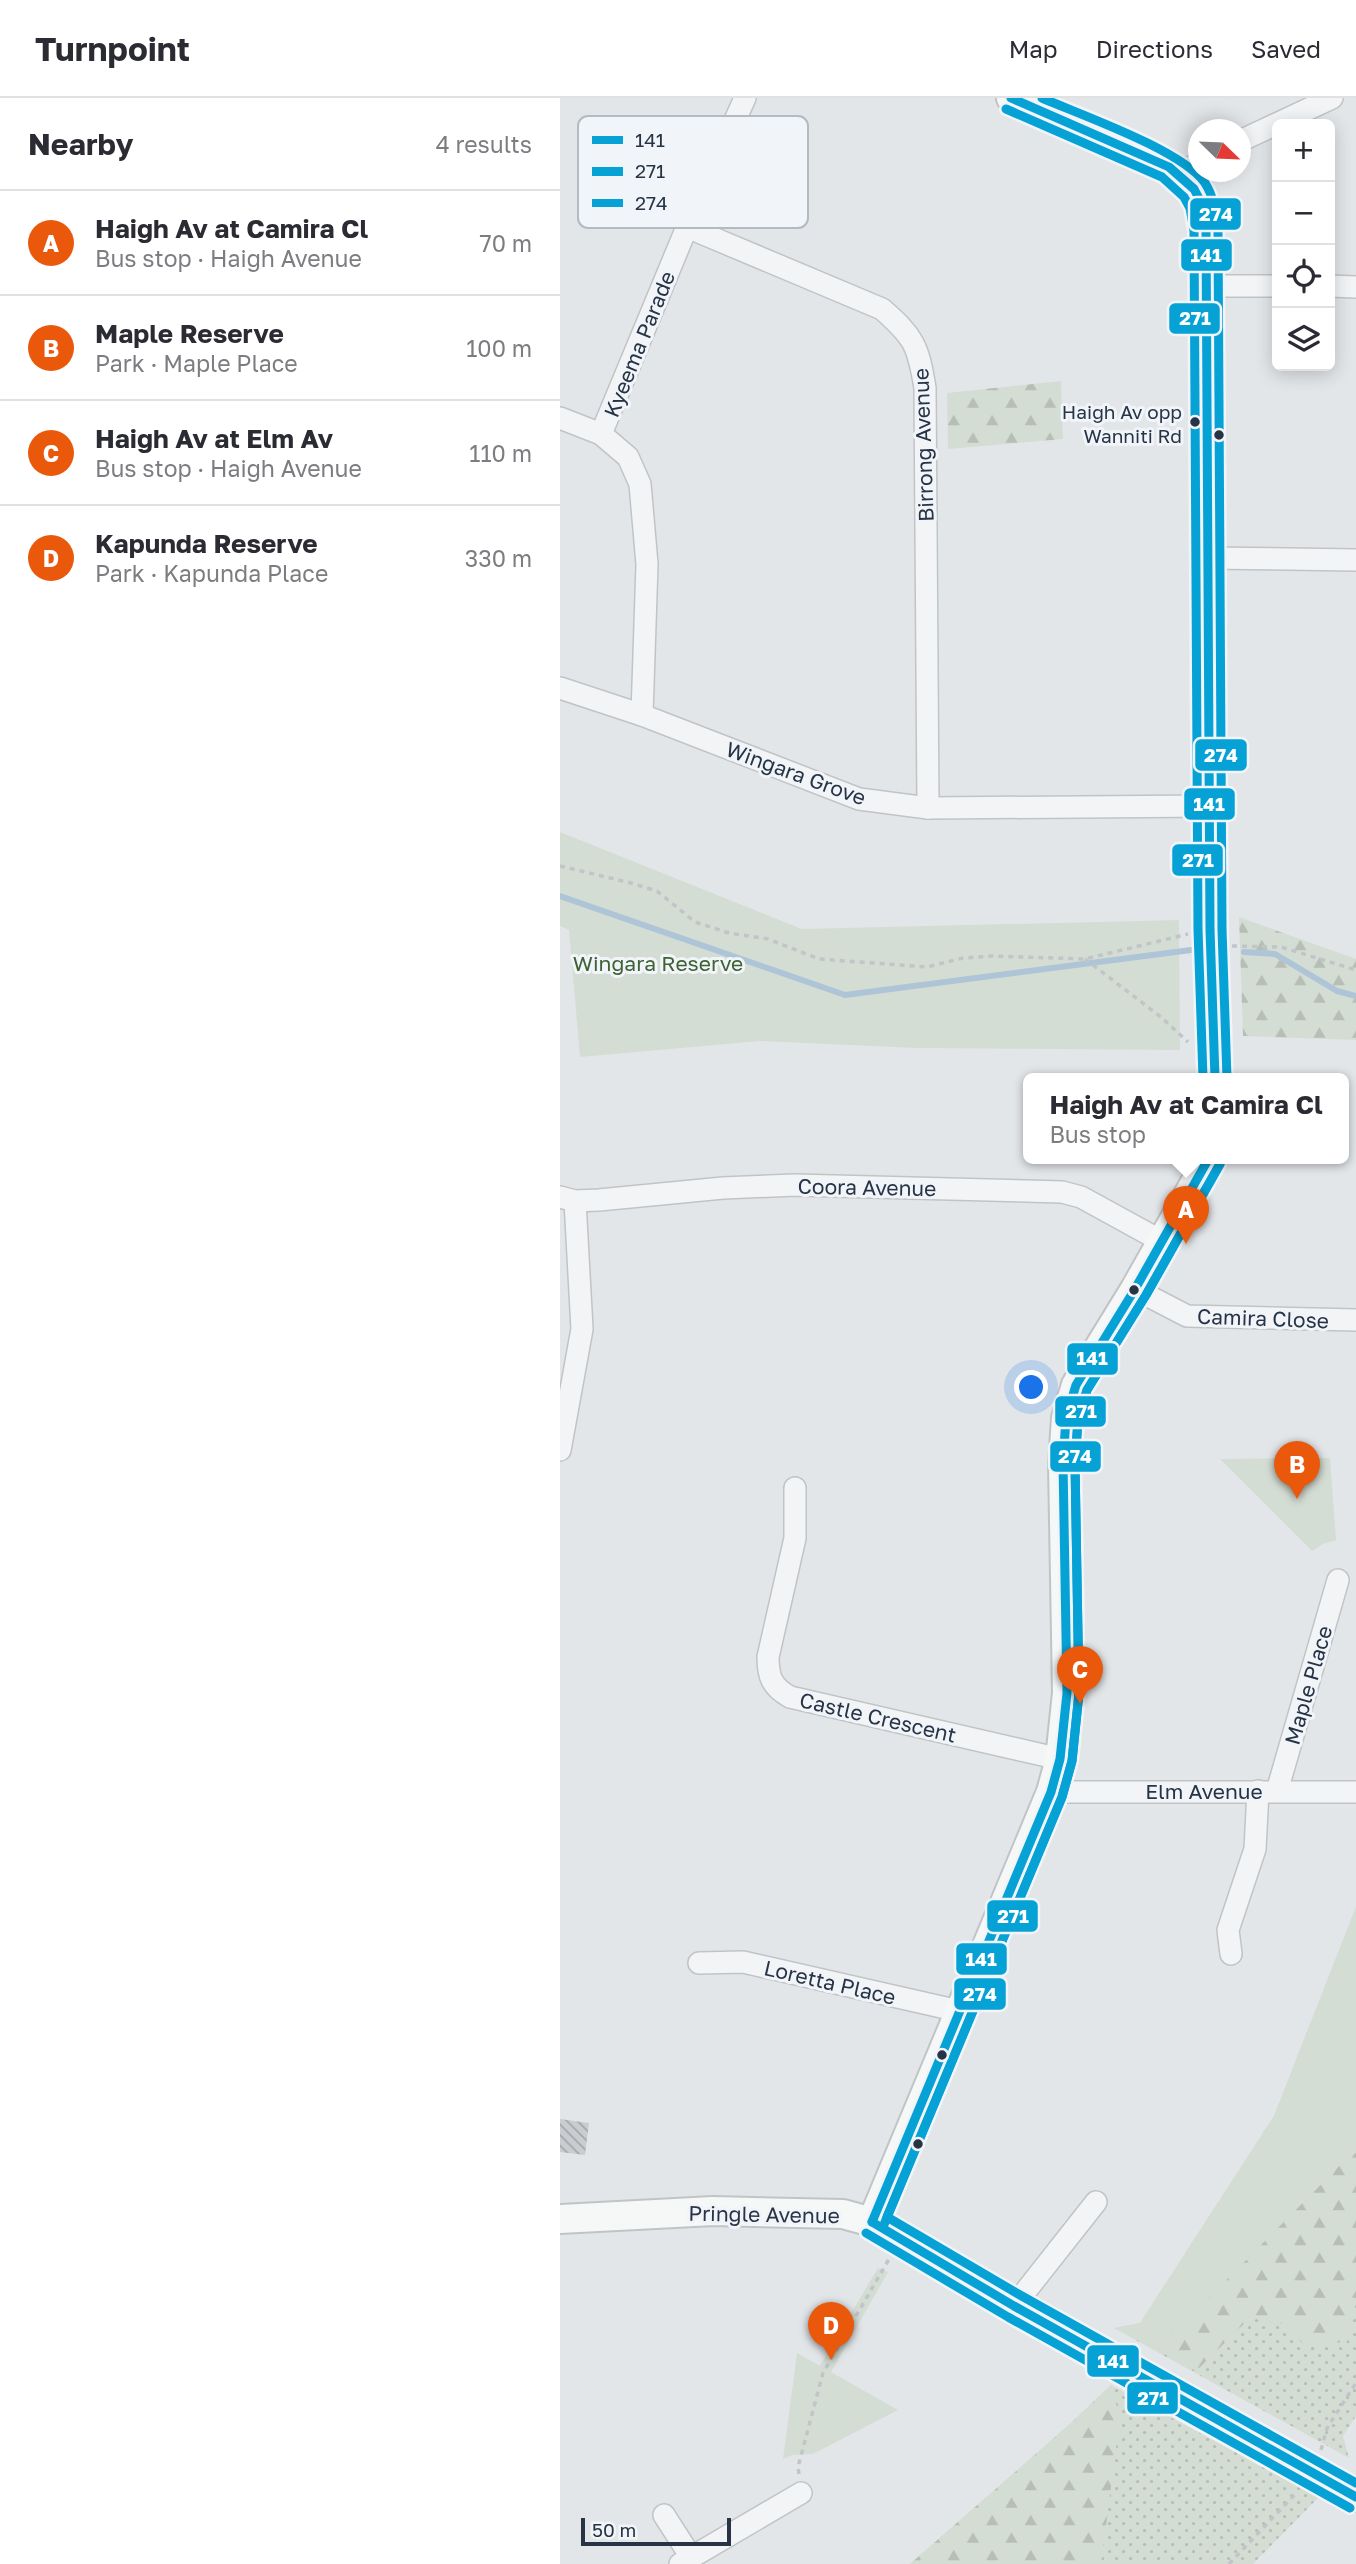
<!DOCTYPE html>
<html lang="en">
<head>
<meta charset="utf-8">
<style>
  body { margin:0; font-family:"Golos Text",sans-serif; background:#f2f2f3; color:#2b2b33 }
  .controls { position:absolute; right:21px; top:21px; display:grid; overflow:hidden; border-radius:10px; box-shadow:0 4px 18px #0003 }
  .controls button { width:63px; height:63px; display:grid; place-items:center; padding:0; border:0; border-bottom:2px solid #e1e1e2; background:#fff; color:#2b2b33; font:35px sans-serif }
  .compass { position:absolute; left:628px; top:21px; width:63px; height:63px; border-radius:50%; background:#fff; box-shadow:0 4px 18px #0003; rotate:113deg }
  .scale { position:absolute; left:21px; bottom:18px; width:150px; box-sizing:border-box; padding-left:7px; border:4px solid #273445; border-top:0; font-size:19px; line-height:24px; white-space:nowrap; color:#273445; -webkit-text-stroke:5px #f1f4f8; paint-order:stroke }
  .you { position:absolute; left:472px; top:1290px; width:24px; height:24px; margin:-18px; border:5px solid #fff; border-radius:50%; background:#1a73e8; box-shadow:0 0 0 10px #1a73e833 }
  .badge { display:grid; place-items:center; width:46px; height:46px; border-radius:50%; background:#ea580c; color:#fff; font-size:23px; font-weight:700 }
  .pin { position:absolute; translate:-50% -58px; filter:drop-shadow(0 2px 4px #0008) }
  .pin::after { content:''; position:absolute; top:37px; width:24px; height:21px; background:inherit; clip-path:polygon(0 0,100% 0,50% 100%) }
  .popup { position:absolute; left:463px; top:975px; width:326px; height:91px; box-sizing:border-box; display:grid; place-content:center; border-radius:10px; background:#fff; filter:drop-shadow(0 2px 5px #0005); font-size:23px; white-space:nowrap; color:#7c7c81 }
  .popup b { font-size:26px; color:#2b2b33 }
  .popup::after { content:''; position:absolute; left:50%; top:100%; margin-left:-14px; border:14px solid transparent; border-top-color:#fff }
  .list { margin:0; padding:0; list-style:none }
  h2 { display:flex; justify-content:space-between; align-items:center; height:91px; margin:0; padding:0 28px; font-size:30px }
  h2 small { font-size:23px; font-weight:400; color:#7c7c81 }
  .list li { display:grid; grid-template-columns:46px 1fr auto; gap:21px; align-items:center; box-sizing:border-box; height:105px; padding:0 28px; border-top:2px solid #e1e1e2 }
  .list b { display:block; font-size:26px; white-space:nowrap }
  .list p { margin:0; font-size:23px; white-space:nowrap; color:#7c7c81 }
  .list em { font-size:23px; font-style:normal; color:#7c7c81 }
  .icon { flex:none; width:38px; height:38px; fill:none; stroke:currentColor; stroke-width:2; stroke-linecap:round; stroke-linejoin:round }
  .map { position:relative; flex:none; width:796px; height:2466px; overflow:hidden }
  header { display:flex; align-items:center; gap:42px; box-sizing:border-box; height:98px; padding:0 35px; background:#fff; border-bottom:2px solid #e1e1e2 }
  header strong { font-size:33px }
  nav { display:flex; gap:38px; margin-inline-start:auto; font-size:24px }
  main { display:flex }
  aside { flex:1; background:#fff }
  .map>svg:first-child { display:block }
  .grass { fill:url(#grass-dots) }
  .forest { fill:url(#forest-firs) }
  .green { fill:#d4ddd3 }
  .lines { fill:none; stroke-linecap:round; stroke-linejoin:round }
  .stream { stroke:#aec4d7; stroke-width:6 }
  .building { fill:url(#building-back-hatch) }
  .street-casing { stroke:#c1c4c7; stroke-width:24 }
  .secondary-casing { stroke:#c1c4c7; stroke-width:32 }
  .path { stroke:#c1c4c8; stroke-width:3.5; stroke-dasharray:5 5; stroke-linecap:butt }
  .street { stroke:#f3f4f5; stroke-width:21 }
  .secondary { stroke:#f6f7f7; stroke-width:28 }
  .bus-1-casing { stroke:#f1f4f8; stroke-width:14 }
  .bus-2-casing { stroke:#f1f4f8; stroke-width:14 }
  .bus-3-casing { stroke:#f1f4f8; stroke-width:14 }
  .bus-1 { stroke:#06a2d6; stroke-width:9 }
  .bus-2 { stroke:#06a2d6; stroke-width:9 }
  .bus-3 { stroke:#06a2d6; stroke-width:9 }
  .bus-dot { fill:#273445; stroke:#f1f4f8; stroke-width:2.5 }
  .labels { text-anchor:middle; dominant-baseline:central; stroke-width:6; stroke-linejoin:round; paint-order:stroke }
  .bus-label { font-size:19px; fill:#273445; stroke:#f1f4f8; text-anchor:end }
  .street-label { font-size:21px; fill:#273445; stroke:#f1f4f8 }
  .park-label { font-size:21px; fill:#3e6233; stroke:#f1f4f8 }
  .key { fill:#f1f4f8; stroke:#b4bac2; stroke-width:2 }
  .key-label { font-size:19px; fill:#273445 }
  .line-badge { stroke:#f1f4f8; stroke-width:2.5 }
  .badge-label { font-size:19px; text-anchor:middle; font-weight:bold; fill:#fff }
</style>
</head>
<body>
<header>
<strong>Turnpoint</strong>
<nav><a>Map</a><a>Directions</a><a>Saved</a></nav>
</header>
<main>
<aside>
<h2>Nearby<small>4 results</small></h2>
<ul class="list">
<li><span class="badge">A</span><div><b>Haigh Av at Camira Cl</b><p>Bus stop · Haigh Avenue</p></div><em>70 m</em></li>
<li><span class="badge">B</span><div><b>Maple Reserve</b><p>Park · Maple Place</p></div><em>100 m</em></li>
<li><span class="badge">C</span><div><b>Haigh Av at Elm Av</b><p>Bus stop · Haigh Avenue</p></div><em>110 m</em></li>
<li><span class="badge">D</span><div><b>Kapunda Reserve</b><p>Park · Kapunda Place</p></div><em>330 m</em></li>
</ul>
</aside>
<div class="map">
<svg width="796" height="2466" viewBox="0 0 796 2466">
  <defs>
    <pattern id="grass-dots" width="8" height="8" patternUnits="userSpaceOnUse" patternTransform="scale(1.75)"><rect width="8" height="8" fill="#d4ddd3"/><path d="M2 2h.1M6 6h.1" fill="none" stroke="#b6beb6" stroke-width="1.8" stroke-linecap="round"/></pattern>
    <pattern id="forest-firs" width="22" height="20" patternUnits="userSpaceOnUse" patternTransform="scale(1.75)"><rect width="22" height="20" fill="#d4ddd3"/><path d="M5 1l3.5 6h-7zM16 11l3.5 6h-7z" fill="#b6beb6"/></pattern>
    <pattern id="building-back-hatch" width="6" height="6" patternUnits="userSpaceOnUse" patternTransform="scale(1.75)"><rect width="6" height="6" fill="#c9cdd0"/><path d="M-1 5l2 2M0 0l6 6M5-1l2 2" fill="none" stroke="#a3a7ab"/></pattern>
  </defs>
  <rect width="100%" height="100%" fill="#e3e6e9"/>
  <g class="grass">
    <path d="M796,1809V2318L783,2338L789,2360L554,2230L580,2225L714,2018Z"/>
    <path d="M551,2287L759,2399L693,2466H350L511,2325Z"/>
  </g>
  <g class="forest">
    <path d="M501,283L503,341L388,351L387,295Z"/>
    <path d="M679,819L796,861V942L683,938Z"/>
    <path d="M796,2055V2204L787,2244L744,2247L723,2226L690,2220L636,2273L597,2252L789,2058Z"/>
    <path d="M551,2287L560,2320L541,2466H350L511,2325Z"/>
  </g>
  <g class="green">
    <path d="M0,734L242,831L619,822L620,952L355,950L200,943L20,959L9,832L0,828Z"/>
    <path d="M770,1360L776,1442L763,1446L752,1453L660,1361Z"/>
    <path d="M796,1809V2055L789,2058L597,2252L554,2230L580,2225L714,2018Z"/>
    <path d="M318,2170L328,2174L271,2274L338,2312L253,2356L233,2357L223,2361L237,2255L260,2268Z"/>
  </g>
  <g class="lines">
    <g class="stream">
      <path d="M0,798L285,897L631,852"/>
      <path d="M684,854L715,856L777,893L796,898"/>
    </g>
  </g>
  <path class="building" d="M0,2021L29,2025L25,2057L0,2054Z"/>
  <g class="lines">
    <defs>
      <g id="street">
        <path d="M680,43L772,0"/>
        <path d="M621,79L638,64"/>
        <path d="M127,129L322,211C354,239 358,247 365,290L368,710"/>
        <path d="M646,188H717"/>
        <path d="M770,188L796,189"/>
        <path d="M0,320L41,336"/>
        <path d="M647,460L796,462"/>
        <path d="M0,590L82,617L299,701L368,710L650,708"/>
        <path d="M82,617L87,466L80,386L68,359L41,336L127,129L185,0"/>
        <path d="M0,1099L15,1103L39,1102L163,1090L235,1087L502,1094L521,1099L603,1144"/>
        <path d="M575,1191L627,1218L796,1222"/>
        <path d="M0,1352L22,1231L15,1103"/>
        <path d="M235,1390V1440L208,1559C208,1579 212,1589 230,1599L500,1661"/>
        <path d="M717,1693L778,1482"/>
        <path d="M491,1694H796"/>
        <path d="M671,1856L668,1832L695,1751L698,1693"/>
        <path d="M139,1865L183,1864L399,1913"/>
        <path d="M454,2208L536,2104"/>
        <path d="M104,2417L131,2459"/>
        <path d="M120,2466L241,2395"/>
      </g>
      <g id="secondary">
        <path d="M451,0L609,69L634,91L642,106L646,132L650,831L655,980"/>
        <path d="M0,2121L153,2113L283,2116L312,2124L454,2208L796,2399"/>
        <path d="M312,2124L491,1694L500,1661L507,1595L503,1365L506,1320L516,1287L575,1191L649,1060"/>
      </g>
    </defs>
    <use href="#street" class="street-casing"/>
    <use href="#secondary" class="secondary-casing"/>
    <g class="path">
      <path d="M0,768L71,785L97,793L135,824L169,835L208,841L259,861L367,869L403,860L433,858L525,861L628,836"/>
      <path d="M672,848L721,849L796,872"/>
      <path d="M525,861L601,919L628,944"/>
      <path d="M761,2352L767,2330L796,2285"/>
      <path d="M239,2376L238,2369L263,2275L329,2161"/>
      <path d="M669,2466L737,2394"/>
    </g>
    <use href="#street" class="street"/>
    <use href="#secondary" class="secondary"/>
    <defs>
      <g id="bus-1">
        <path d="M451,0L609,69L634,91L642,106L646,132L650,831L655,980"/>
        <path d="M312,2124L491,1694L500,1661L507,1595L503,1365L506,1320L516,1287L575,1191L649,1060"/>
        <path d="M312,2124L454,2208L796,2399"/>
      </g>
      <g id="bus-2">
        <path d="M446,11L602,79L624,99L630,110L634,133L638,831L643,980"/>
        <path d="M323,2129L502,1699L512,1663L519,1595L515,1365L518,1322L527,1292L586,1197L660,1066"/>
        <path d="M306,2135L448,2219L790,2410"/>
      </g>
      <g id="bus-3">
        <path d="M482,0C521,17 622,52 645,85C654,99 656,115 658,132L662,831L667,980"/>
        <path d="M660,1066L586,1197L527,1292L518,1322L515,1365L519,1595L512,1663L502,1699L327,2119L460,2197L796,2385"/>
      </g>
    </defs>
    <use href="#bus-1" class="bus-1-casing"/>
    <use href="#bus-2" class="bus-2-casing"/>
    <use href="#bus-3" class="bus-3-casing"/>
    <use href="#bus-1" class="bus-1"/>
    <use href="#bus-2" class="bus-2"/>
    <use href="#bus-3" class="bus-3"/>
  </g>
  <g class="bus-dot">
    <circle cx="635" cy="324" r="6"/>
    <circle cx="659" cy="337" r="6"/>
    <circle cx="574" cy="1192" r="6"/>
    <circle cx="382" cy="1957" r="6"/>
    <circle cx="358" cy="2046" r="6"/>
  </g>
  <g class="labels">
    <g class="bus-label">
      <text x="622" y="313">Haigh Av opp<tspan x="622" dy="24">Wanniti Rd</tspan></text>
    </g>
    <g class="street-label">
      <text transform="translate(79 246) rotate(-68)">Kyeema Parade</text>
      <text transform="translate(363 347) rotate(-92)">Birrong Avenue</text>
      <text transform="translate(236 675) rotate(20)">Wingara Grove</text>
      <text transform="translate(307 1089) rotate(1)">Coora Avenue</text>
      <text transform="translate(703 1220) rotate(2)">Camira Close</text>
      <text transform="translate(748 1587) rotate(-74)">Maple Place</text>
      <text transform="translate(318 1619) rotate(13)">Castle Crescent</text>
      <text x="644" y="1693">Elm Avenue</text>
      <text transform="translate(270 1884) rotate(13)">Loretta Place</text>
      <text transform="translate(204 2116) rotate(1)">Pringle Avenue</text>
    </g>
    <g class="park-label">
      <text x="98" y="865">Wingara Reserve</text>
    </g>
  </g>
  <rect x="18" y="18" width="230" height="112" rx="10" class="key"/>
  <rect x="32" y="38" width="31" height="8" fill="#06a2d6"/>
  <rect x="32" y="69" width="31" height="9" fill="#06a2d6"/>
  <rect x="32" y="101" width="31" height="8" fill="#06a2d6"/>
  <g class="key-label">
    <text x="75" y="49">141</text>
    <text x="75" y="80">271</text>
    <text x="75" y="112">274</text>
  </g>
  <g class="line-badge">
    <rect x="629" y="99" width="53" height="34" rx="7" fill="#06a2d6"/>
    <rect x="620" y="140" width="53" height="34" rx="7" fill="#06a2d6"/>
    <rect x="608" y="204" width="53" height="33" rx="7" fill="#06a2d6"/>
    <rect x="634" y="640" width="54" height="34" rx="7" fill="#06a2d6"/>
    <rect x="623" y="689" width="53" height="34" rx="7" fill="#06a2d6"/>
    <rect x="611" y="745" width="53" height="34" rx="7" fill="#06a2d6"/>
    <rect x="506" y="1244" width="53" height="34" rx="7" fill="#06a2d6"/>
    <rect x="494" y="1297" width="53" height="33" rx="7" fill="#06a2d6"/>
    <rect x="489" y="1342" width="53" height="33" rx="7" fill="#06a2d6"/>
    <rect x="426" y="1801" width="53" height="34" rx="7" fill="#06a2d6"/>
    <rect x="395" y="1844" width="53" height="34" rx="7" fill="#06a2d6"/>
    <rect x="393" y="1879" width="54" height="34" rx="7" fill="#06a2d6"/>
    <rect x="526" y="2246" width="54" height="34" rx="7" fill="#06a2d6"/>
    <rect x="566" y="2283" width="53" height="34" rx="7" fill="#06a2d6"/>
  </g>
  <g class="badge-label">
    <text x="656" y="123">274</text>
    <text x="646" y="164">141</text>
    <text x="635" y="227">271</text>
    <text x="661" y="664">274</text>
    <text x="649" y="713">141</text>
    <text x="638" y="769">271</text>
    <text x="532" y="1267">141</text>
    <text x="521" y="1320">271</text>
    <text x="515" y="1365">274</text>
    <text x="453" y="1825">271</text>
    <text x="421" y="1868">141</text>
    <text x="420" y="1903">274</text>
    <text x="553" y="2270">141</text>
    <text x="593" y="2307">271</text>
  </g>
</svg>
<div class="controls">
<button>+</button>
<button>−</button>
<button><svg class="icon" aria-label="locate" viewBox="0 0 24 24"><circle cx="12" cy="12" r="6"/><path d="M12 2v4M12 18v4M2 12h4M18 12h4"/></svg></button>
<button><svg class="icon" aria-label="layers" viewBox="0 0 24 24"><path d="M12 4l9 5-9 5-9-5zM3 14l9 5 9-5"/></svg></button>
</div>
<svg class="compass" viewBox="-18 -18 36 36"><path d="M0-13l5 13h-10z" fill="#e53935"/><path d="M0 13l5-13h-10z" fill="#7c7c81"/></svg>
<div class="scale">50 m</div>
<div class="you"></div>
<div class="pin badge" style="left:626px;top:1146px">A</div>
<div class="popup"><b>Haigh Av at Camira Cl</b>Bus stop</div>
<div class="pin badge" style="left:737px;top:1401px">B</div>
<div class="pin badge" style="left:520px;top:1606px">C</div>
<div class="pin badge" style="left:271px;top:2262px">D</div>
</div>
</main>
</body>
</html>
